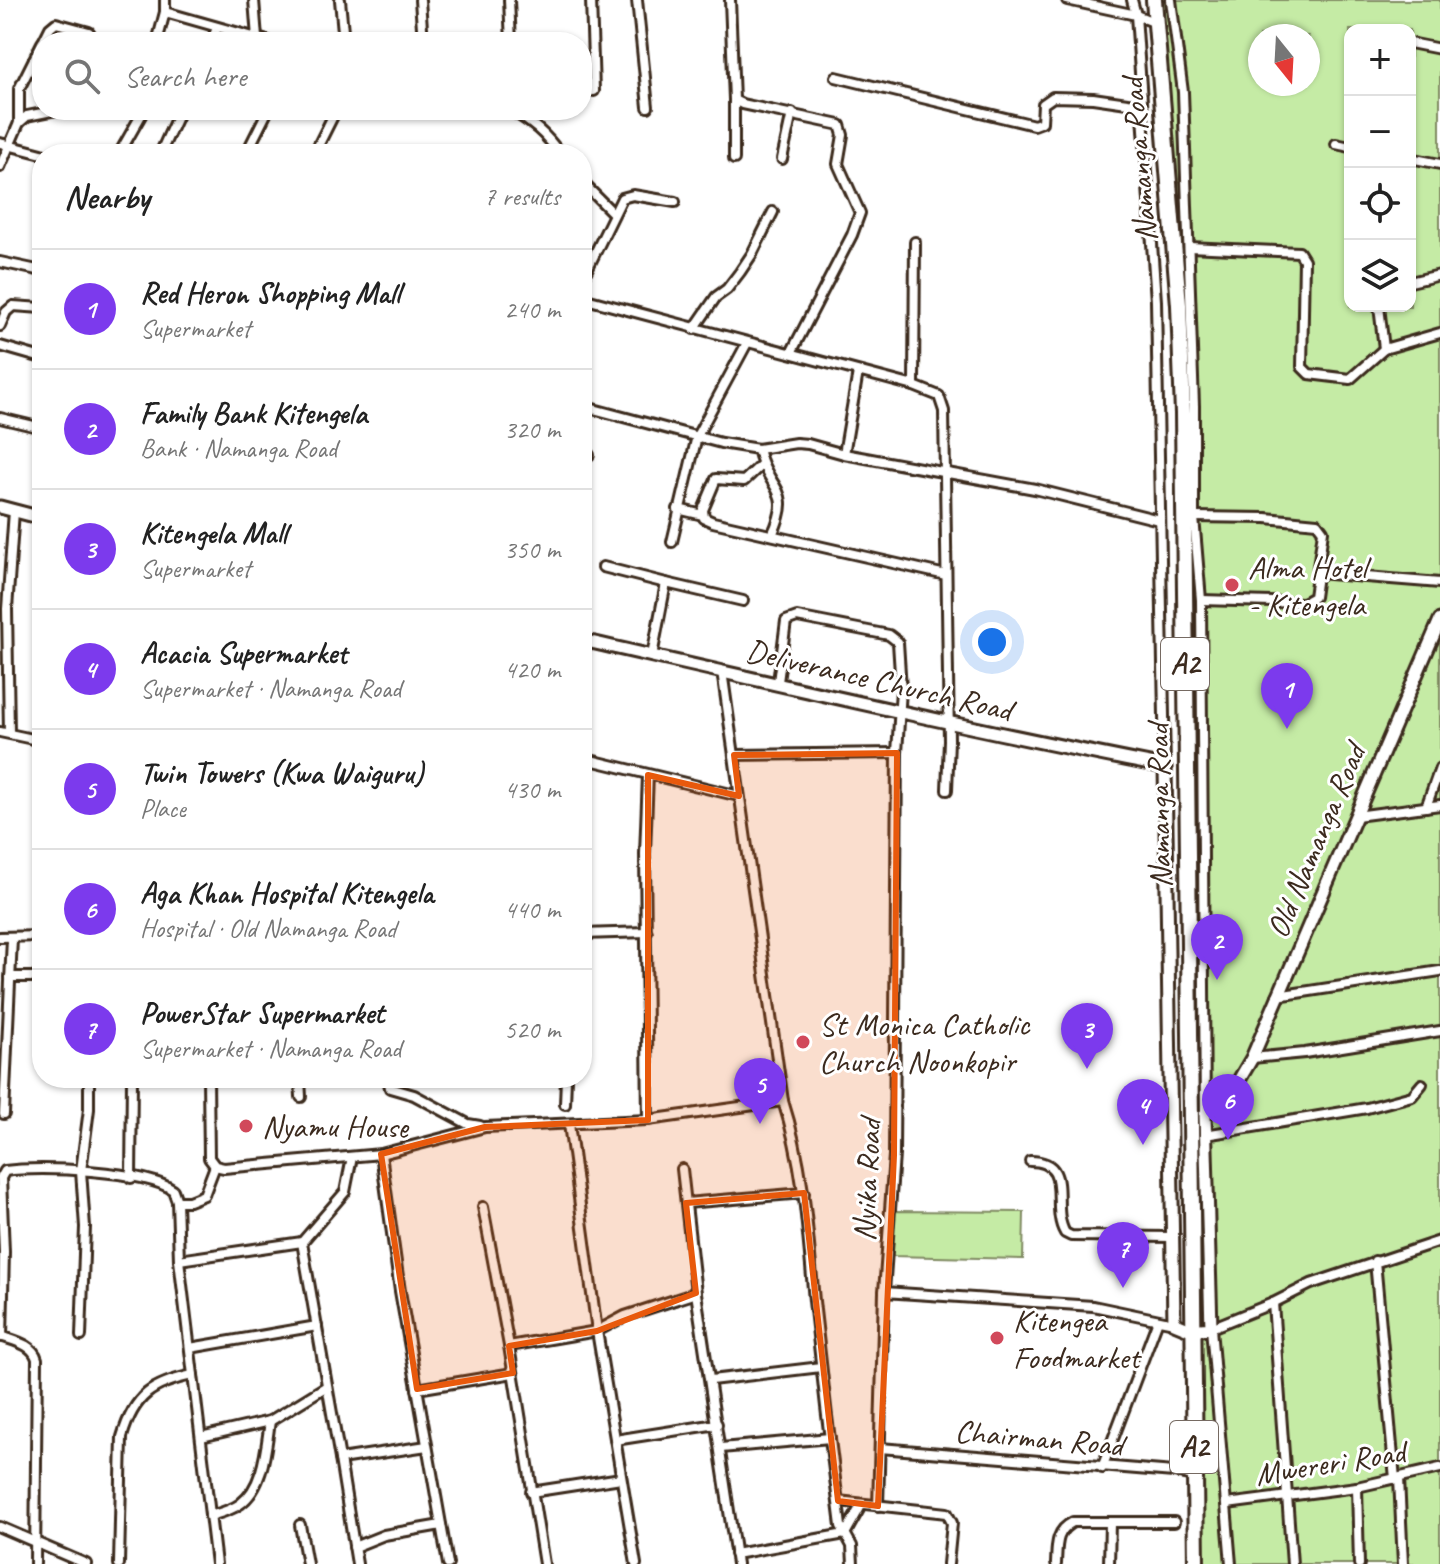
<!DOCTYPE html>
<html lang="en">
<head>
<meta charset="utf-8">
<style>
  body { margin:0; font-family:Caveat,sans-serif; background:#f2f2f2; color:#222 }
  .controls { position:absolute; right:24px; top:24px; display:grid; overflow:hidden; border-radius:16px; box-shadow:0 2px 6px #0004 }
  .controls button { width:72px; height:72px; display:grid; place-items:center; padding:0; border:0; border-bottom:2px solid #e0e0e0; background:#fff; color:#222; font:40px sans-serif }
  .compass { position:absolute; left:1248px; top:24px; width:72px; height:72px; border-radius:50%; background:#fff; box-shadow:0 2px 6px #0004; rotate:162deg }
  .you { position:absolute; left:992px; top:642px; width:28px; height:28px; margin:-20px; border:6px solid #fff; border-radius:50%; background:#1a73e8; box-shadow:0 0 0 12px #1a73e833 }
  .badge { display:grid; place-items:center; width:52px; height:52px; border-radius:50%; background:#7c3aed; color:#fff; font-size:26px; font-weight:700 }
  .pin { position:absolute; translate:-50% -66px; filter:drop-shadow(0 2px 4px #0008) }
  .pin::after { content:''; position:absolute; top:42px; width:28px; height:24px; background:inherit; clip-path:polygon(0 0,100% 0,50% 100%) }
  .list { margin:0; padding:0; list-style:none }
  h2 { display:flex; justify-content:space-between; align-items:center; height:104px; margin:0; padding:0 32px; font-size:34px }
  h2 small { font-size:26px; font-weight:400; color:#767676 }
  .list li { display:grid; grid-template-columns:52px 1fr auto; gap:24px; align-items:center; box-sizing:border-box; height:120px; padding:0 32px; border-top:2px solid #e0e0e0 }
  .list b { display:block; font-size:30px; white-space:nowrap }
  .list p { margin:0; font-size:26px; white-space:nowrap; color:#767676 }
  .list em { font-size:26px; font-style:normal; color:#767676 }
  .icon { flex:none; width:44px; height:44px; fill:none; stroke:currentColor; stroke-width:2; stroke-linecap:round; stroke-linejoin:round }
  .map { position:relative; flex:none; width:1440px; height:1564px; overflow:hidden }
  .search { position:absolute; background:#fff; box-shadow:0 2px 6px #0004; left:32px; top:32px; width:560px; height:88px; display:flex; align-items:center; gap:20px; box-sizing:border-box; padding:0 28px; border-radius:32px; color:#767676; font-size:30px }
  .panel { position:absolute; background:#fff; box-shadow:0 2px 6px #0004; left:32px; top:144px; width:560px; height:944px; border-radius:32px }
  .map>svg:first-child { display:block }
  .green { fill:#c5eba5; stroke:#808a62; stroke-width:2; fill-rule:evenodd }
  .lines { fill:none; stroke-linecap:round; stroke-linejoin:round }
  .street-casing { stroke:#3b2a1e; stroke-width:14 }
  .secondary-casing { stroke:#3b2a1e; stroke-width:17 }
  .highway-casing { stroke:#3b2a1e; stroke-width:20 }
  .street { stroke:#fff; stroke-width:8 }
  .secondary { stroke:#fff; stroke-width:11 }
  .highway { stroke:#fff; stroke-width:14 }
  .marked { fill:#e8590c; fill-opacity:0.2; stroke:#e8590c; stroke-width:6; stroke-linejoin:round }
  .poi-dot { fill:#d1495b; stroke:#fff; stroke-width:3 }
  .labels { text-anchor:middle; dominant-baseline:central; stroke-width:6; stroke-linejoin:round; paint-order:stroke }
  .shield { fill:#fff; stroke:#766a62; stroke-width:2 }
  .shield-label { font-size:30px; font-weight:bold; fill:#3b2a1e }
  .street-label { font-size:32px; fill:#3b2a1e; stroke:#fff }
  .poi-label { font-size:32px; fill:#3b2a1e; stroke:#fff; text-anchor:start }
</style>
</head>
<body>
<div class="map">
<svg width="1440" height="1564" viewBox="0 0 1440 1564">
  <rect width="100%" height="100%" fill="#fff"/>
  <filter id="ink" filterUnits="userSpaceOnUse"><feTurbulence type="fractalNoise" baseFrequency=".0125" numOctaves="2"/><feDisplacementMap in="SourceGraphic" scale="16" xChannelSelector="R" yChannelSelector="G"/><feConvolveMatrix kernelMatrix="1 2 1 2 8 2 1 2 1" color-interpolation-filters="sRGB"/></filter>
  <g filter="url(#ink)">
    <g class="green">
      <path d="M1154,0H1440V1564H1196L1183,414ZM1350,30H1410V306H1350ZM1260,36H1308V84H1260Z"/>
      <path d="M895,1211L1024,1212L1023,1259L892,1256Z"/>
    </g>
    <g class="lines">
      <defs>
        <g id="street">
          <path d="M254,0L257,38"/>
          <path d="M340,0L344,42"/>
          <path d="M420,0L423,42"/>
          <path d="M509,0L511,42"/>
          <path d="M591,0L594,91"/>
          <path d="M637,0L648,107"/>
          <path d="M730,0L734,100L742,104L840,125L843,135L838,164L860,213L852,235L791,353"/>
          <path d="M1067,0L1136,15L1156,23"/>
          <path d="M1132,0L1136,15L1156,301L1165,767"/>
          <path d="M1171,0L1183,92L1194,406V517L1201,600L1205,1114"/>
          <path d="M165,12L271,42"/>
          <path d="M43,42L50,28L56,23L89,32L92,38L91,42"/>
          <path d="M157,42L165,12V0"/>
          <path d="M211,42L217,28"/>
          <path d="M1410,43L1440,49"/>
          <path d="M836,77L1034,125L1042,122L1043,104L1053,97L1093,98L1141,105"/>
          <path d="M510,110C532,122 546,134 560,154"/>
          <path d="M529,110L532,122"/>
          <path d="M19,123L27,116L57,110"/>
          <path d="M0,143L42,154"/>
          <path d="M1336,144L1350,147"/>
          <path d="M119,154L144,110"/>
          <path d="M160,154L180,110"/>
          <path d="M246,154L268,110"/>
          <path d="M314,154L336,110"/>
          <path d="M1410,158L1440,164"/>
          <path d="M734,159V100"/>
          <path d="M782,159L792,113"/>
          <path d="M0,167L19,123V89L42,43"/>
          <path d="M582,182L613,213"/>
          <path d="M1189,247L1299,252L1304,260L1302,367L1309,374L1350,379L1384,349L1440,333"/>
          <path d="M0,262L42,271"/>
          <path d="M582,280L622,198L633,195L675,202"/>
          <path d="M1410,282L1440,275"/>
          <path d="M582,298L914,386L939,396L944,411L949,740L947,790"/>
          <path d="M1379,306L1384,349"/>
          <path d="M0,326L6,312L13,306L42,308"/>
          <path d="M694,329L716,297L727,289L740,272L752,254L773,212"/>
          <path d="M0,346L42,358"/>
          <path d="M914,386L915,242"/>
          <path d="M582,406L721,443L758,449C768,492 795,487 772,535"/>
          <path d="M0,418L42,428"/>
          <path d="M758,449L796,443L808,444L844,454L1035,489L1159,520"/>
          <path d="M582,452L589,455"/>
          <path d="M844,454L858,372"/>
          <path d="M762,464L744,481L716,479L703,510L704,518L713,522L946,575"/>
          <path d="M678,509L703,515"/>
          <path d="M1194,517L1266,518L1317,523L1323,531L1314,597L1303,603L1201,600"/>
          <path d="M672,542L697,436L747,343"/>
          <path d="M603,567L666,583"/>
          <path d="M1317,573L1440,583"/>
          <path d="M652,656L666,583L743,601"/>
          <path d="M722,671L783,1101C804,1166 808,1233 814,1301C822,1376 831,1451 841,1526L852,1546L853,1564"/>
          <path d="M778,682L786,621L797,617L889,635L898,642L901,689L897,753L894,1155L884,1292L878,1506"/>
          <path d="M0,732L42,741"/>
          <path d="M9,733L7,609L14,511"/>
          <path d="M734,755L897,753"/>
          <path d="M582,758L739,796"/>
          <path d="M648,775L645,854L648,1120"/>
          <path d="M1426,807L1440,768"/>
          <path d="M1356,816L1440,805"/>
          <path d="M582,934L647,932"/>
          <path d="M0,937L42,936"/>
          <path d="M10,977H42"/>
          <path d="M1277,996L1440,971"/>
          <path d="M1252,1058L1305,1053L1440,1031"/>
          <path d="M208,1078L209,1158L215,1166L224,1168L381,1154L485,1127L648,1120L783,1101"/>
          <path d="M300,1078L301,1097"/>
          <path d="M388,1078L390,1088L414,1095L468,1124L480,1126"/>
          <path d="M565,1104L566,1078"/>
          <path d="M4,1114L12,938"/>
          <path d="M569,1124L597,1331L636,1564"/>
          <path d="M1205,1135L1367,1108L1412,1096L1422,1084"/>
          <path d="M381,1154L400,1291L448,1564"/>
          <path d="M1030,1161C1075,1161 1049,1206 1065,1233L1071,1236L1173,1237"/>
          <path d="M682,1169L696,1293L737,1564"/>
          <path d="M131,1178L132,1078"/>
          <path d="M177,1201H189L204,1195L215,1166"/>
          <path d="M686,1203L804,1193"/>
          <path d="M483,1207L509,1346L544,1564"/>
          <path d="M179,1260L302,1242"/>
          <path d="M1375,1261L1395,1479"/>
          <path d="M884,1292L1093,1306L1174,1323"/>
          <path d="M1273,1303L1292,1564"/>
          <path d="M1,1336C14,1341 33,1344 37,1359L35,1564"/>
          <path d="M81,1336L85,1227L81,1171L89,1109V1078"/>
          <path d="M2,1337L4,1252L1,1178L5,1171C40,1166 144,1170 173,1190L177,1201L179,1260L216,1564"/>
          <path d="M509,1346L597,1331L625,1316L696,1293"/>
          <path d="M190,1348L317,1326"/>
          <path d="M711,1380L821,1367"/>
          <path d="M417,1389L513,1373"/>
          <path d="M201,1437L270,1421L327,1386"/>
          <path d="M615,1440L717,1424"/>
          <path d="M721,1448L830,1438"/>
          <path d="M880,1448L1174,1472L1195,1476"/>
          <path d="M340,1459L302,1242L345,1192L352,1157"/>
          <path d="M1102,1468L1158,1320"/>
          <path d="M1399,1478L1403,1564"/>
          <path d="M1357,1487L1359,1564"/>
          <path d="M531,1492L621,1478"/>
          <path d="M838,1501L947,1513L952,1523L948,1564"/>
          <path d="M1227,1504L1357,1487L1440,1468"/>
          <path d="M210,1516C220,1513 232,1510 240,1504C264,1487 266,1447 270,1421"/>
          <path d="M300,1525L307,1564"/>
          <path d="M0,1527L86,1564"/>
          <path d="M354,1547L384,1535L441,1525"/>
          <path d="M735,1554L845,1534L862,1504"/>
          <path d="M119,1564L122,1437C134,1395 153,1383 193,1375"/>
          <path d="M357,1564L340,1459L427,1446"/>
          <path d="M1056,1564C1057,1546 1055,1531 1073,1522H1174"/>
          <path d="M1109,1564L1110,1523"/>
          <path d="M1231,1564L1211,1328L1273,1303L1311,1284L1440,1241"/>
        </g>
        <g id="secondary">
          <path d="M0,507L42,518"/>
          <path d="M582,640C776,684 970,729 1165,767L1174,1323L1191,1330L1211,1328L1205,1114L1232,1092L1252,1058L1440,620"/>
        </g>
        <path id="highway" d="M1154,0L1179,305L1183,414L1196,1564"/>
      </defs>
      <use href="#street" class="street-casing"/>
      <use href="#secondary" class="secondary-casing"/>
      <use href="#highway" class="highway-casing"/>
      <use href="#street" class="street"/>
      <use href="#secondary" class="secondary"/>
      <use href="#highway" class="highway"/>
    </g>
  </g>
  <path class="marked" d="M897,753L894,1155L878,1506L838,1501L804,1193L686,1203L696,1293L597,1331L509,1346L513,1373L417,1389L381,1154L485,1127L648,1120V775L739,796L734,755Z"/>
  <g class="poi-dot">
    <circle cx="1232" cy="585" r="8"/>
    <circle cx="803" cy="1042" r="8"/>
    <circle cx="246" cy="1126" r="8"/>
    <circle cx="997" cy="1338" r="8"/>
  </g>
  <g class="labels">
    <g class="shield">
      <rect x="1161" y="638" width="48" height="52" rx="6"/>
      <rect x="1170" y="1421" width="48" height="52" rx="6"/>
    </g>
    <g class="shield-label">
      <text x="1185" y="664">A2</text>
      <text x="1194" y="1447">A2</text>
    </g>
    <g class="street-label">
      <text transform="translate(1139 160) rotate(-95)">Namanga Road</text>
      <text transform="translate(879 680) rotate(13)">Deliverance Church Road</text>
      <text transform="translate(1159 806) rotate(-91)">Namanga Road</text>
      <text transform="translate(1316 841) rotate(-67)">Old Namanga Road</text>
      <text transform="translate(867 1180) rotate(-87)">Nyika Road</text>
      <text transform="translate(1039 1438) rotate(5)">Chairman Road</text>
      <text transform="translate(1330 1463) rotate(-9)">Mwereri Road</text>
    </g>
    <g class="poi-label">
      <text x="1248" y="567">Alma Hotel<tspan x="1248" dy="37">- Kitengela</tspan></text>
      <text x="819" y="1024">St Monica Catholic<tspan x="819" dy="37">Church Noonkopir</tspan></text>
      <text x="262" y="1126">Nyamu House</text>
      <text x="1013" y="1320">Kitengea<tspan x="1013" dy="37">Foodmarket</tspan></text>
    </g>
  </g>
</svg>
<div class="controls">
<button>+</button>
<button>−</button>
<button><svg class="icon" aria-label="locate" viewBox="0 0 24 24"><circle cx="12" cy="12" r="6"/><path d="M12 2v4M12 18v4M2 12h4M18 12h4"/></svg></button>
<button><svg class="icon" aria-label="layers" viewBox="0 0 24 24"><path d="M12 4l9 5-9 5-9-5zM3 14l9 5 9-5"/></svg></button>
</div>
<svg class="compass" viewBox="-18 -18 36 36"><path d="M0-13l5 13h-10z" fill="#e53935"/><path d="M0 13l5-13h-10z" fill="#767676"/></svg>
<div class="you"></div>
<div class="pin badge" style="left:1287px;top:729px">1</div>
<div class="pin badge" style="left:1217px;top:980px">2</div>
<div class="pin badge" style="left:1087px;top:1069px">3</div>
<div class="pin badge" style="left:1143px;top:1145px">4</div>
<div class="pin badge" style="left:760px;top:1124px">5</div>
<div class="pin badge" style="left:1228px;top:1140px">6</div>
<div class="pin badge" style="left:1123px;top:1288px">7</div>
<div class="search"><svg class="icon" aria-label="search" viewBox="0 0 24 24"><circle cx="10" cy="10" r="6"/><path d="M15 15l6 6"/></svg>Search here</div>
<section class="panel">
<h2>Nearby<small>7 results</small></h2>
<ul class="list">
<li><span class="badge">1</span><div><b>Red Heron Shopping Mall</b><p>Supermarket</p></div><em>240 m</em></li>
<li><span class="badge">2</span><div><b>Family Bank Kitengela</b><p>Bank · Namanga Road</p></div><em>320 m</em></li>
<li><span class="badge">3</span><div><b>Kitengela Mall</b><p>Supermarket</p></div><em>350 m</em></li>
<li><span class="badge">4</span><div><b>Acacia Supermarket</b><p>Supermarket · Namanga Road</p></div><em>420 m</em></li>
<li><span class="badge">5</span><div><b>Twin Towers (Kwa Waiguru)</b><p>Place</p></div><em>430 m</em></li>
<li><span class="badge">6</span><div><b>Aga Khan Hospital Kitengela</b><p>Hospital · Old Namanga Road</p></div><em>440 m</em></li>
<li><span class="badge">7</span><div><b>PowerStar Supermarket</b><p>Supermarket · Namanga Road</p></div><em>520 m</em></li>
</ul>
</section>
</div>
</body>
</html>
